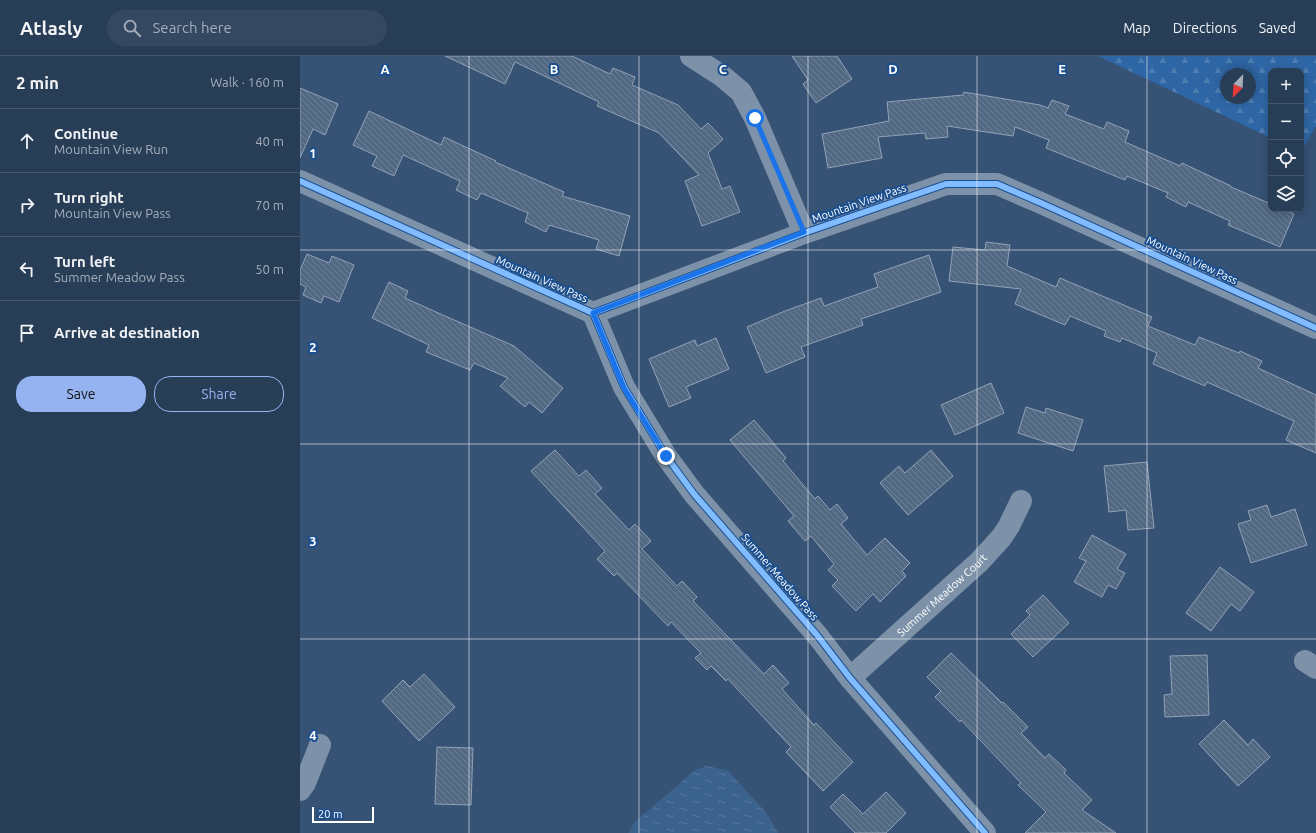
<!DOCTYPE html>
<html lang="en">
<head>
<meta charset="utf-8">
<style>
  body { margin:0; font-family:Ubuntu,sans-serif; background:#344961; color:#f1f3f6 }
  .controls { position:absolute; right:12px; top:12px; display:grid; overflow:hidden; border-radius:8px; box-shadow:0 2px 10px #0003 }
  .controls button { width:36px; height:36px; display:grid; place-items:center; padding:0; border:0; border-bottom:1px solid #44576d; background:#283e57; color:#f1f3f6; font:20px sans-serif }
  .compass { position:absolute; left:920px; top:12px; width:36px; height:36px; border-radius:50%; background:#283e57; box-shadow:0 2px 10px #0003; rotate:204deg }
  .scale { position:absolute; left:12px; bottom:10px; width:62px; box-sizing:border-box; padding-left:4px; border:2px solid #fff; border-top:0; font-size:11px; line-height:14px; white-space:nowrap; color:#fff; -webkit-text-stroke:3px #1b4f8f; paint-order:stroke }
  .stop { position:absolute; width:12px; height:12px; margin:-9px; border:3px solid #1a73e8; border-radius:50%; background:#fff }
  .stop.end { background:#1a73e8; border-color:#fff; box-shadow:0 1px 4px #0008 }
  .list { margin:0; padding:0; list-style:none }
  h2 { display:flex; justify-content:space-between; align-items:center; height:52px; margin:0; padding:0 16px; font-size:17px }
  h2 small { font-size:13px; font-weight:400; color:#a5aeba }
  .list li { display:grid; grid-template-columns:26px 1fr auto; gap:12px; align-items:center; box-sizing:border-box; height:64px; padding:0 16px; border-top:1px solid #44576d }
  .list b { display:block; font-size:15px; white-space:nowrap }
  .list p { margin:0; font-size:13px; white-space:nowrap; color:#a5aeba }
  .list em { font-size:13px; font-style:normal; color:#a5aeba }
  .actions { display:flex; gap:8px; padding:12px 16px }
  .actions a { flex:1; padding:9px 0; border:1px solid #95b2f1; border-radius:16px; text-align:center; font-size:14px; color:#95b2f1 }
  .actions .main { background:#95b2f1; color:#111 }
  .icon { flex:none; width:22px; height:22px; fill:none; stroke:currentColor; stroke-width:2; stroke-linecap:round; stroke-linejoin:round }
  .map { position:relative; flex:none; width:1016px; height:777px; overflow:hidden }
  header { display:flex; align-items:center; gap:24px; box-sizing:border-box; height:56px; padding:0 20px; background:#283e57; border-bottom:1px solid #44576d }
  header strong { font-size:19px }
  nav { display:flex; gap:22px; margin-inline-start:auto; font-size:14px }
  .search { width:280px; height:36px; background:#344961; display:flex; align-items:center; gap:10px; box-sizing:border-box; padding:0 14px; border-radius:22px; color:#a5aeba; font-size:15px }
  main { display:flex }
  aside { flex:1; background:#283e57 }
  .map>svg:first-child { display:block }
  .forest { fill:url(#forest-firs); fill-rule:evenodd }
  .water { fill:url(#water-ripples) }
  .building { fill:url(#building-back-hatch); stroke:#92a2b6 }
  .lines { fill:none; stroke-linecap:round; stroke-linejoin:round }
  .minor { stroke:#7d92a8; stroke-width:22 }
  .cycleway-casing { stroke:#1b4f8f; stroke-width:8 }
  .cycleway { stroke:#80bcff; stroke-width:6 }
  .route { stroke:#1a73e8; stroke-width:5 }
  .grid { fill:none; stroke:#fff; stroke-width:1; stroke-opacity:0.55 }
  .labels { text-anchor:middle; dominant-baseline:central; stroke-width:4; stroke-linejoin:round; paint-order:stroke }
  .street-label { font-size:11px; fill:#fff; stroke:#1b4f8f }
  .grid-label { font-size:13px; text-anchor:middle; font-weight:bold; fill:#fff; stroke:#1b4f8f; stroke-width:4; stroke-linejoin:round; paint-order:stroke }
</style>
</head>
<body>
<header>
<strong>Atlasly</strong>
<div class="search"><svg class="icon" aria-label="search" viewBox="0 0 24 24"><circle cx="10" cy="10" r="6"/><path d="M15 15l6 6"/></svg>Search here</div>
<nav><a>Map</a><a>Directions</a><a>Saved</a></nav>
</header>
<main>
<aside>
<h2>2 min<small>Walk · 160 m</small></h2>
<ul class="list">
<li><svg class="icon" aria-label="ahead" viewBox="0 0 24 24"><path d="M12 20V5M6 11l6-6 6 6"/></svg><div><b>Continue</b><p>Mountain View Run</p></div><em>40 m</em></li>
<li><svg class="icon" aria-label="right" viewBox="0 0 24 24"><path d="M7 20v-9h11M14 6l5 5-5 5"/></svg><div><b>Turn right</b><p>Mountain View Pass</p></div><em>70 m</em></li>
<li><svg class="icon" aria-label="left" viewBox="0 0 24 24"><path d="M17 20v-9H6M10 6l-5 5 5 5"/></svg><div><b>Turn left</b><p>Summer Meadow Pass</p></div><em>50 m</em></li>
<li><svg class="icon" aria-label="arrive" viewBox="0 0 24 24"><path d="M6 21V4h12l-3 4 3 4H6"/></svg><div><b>Arrive at destination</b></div></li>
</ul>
<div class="actions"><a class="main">Save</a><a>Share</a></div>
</aside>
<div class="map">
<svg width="1016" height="777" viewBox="0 0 1016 777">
  <defs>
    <pattern id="forest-firs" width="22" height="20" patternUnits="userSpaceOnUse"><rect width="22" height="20" fill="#2f66a5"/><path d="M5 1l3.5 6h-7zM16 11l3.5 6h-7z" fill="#4e7db2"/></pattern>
    <pattern id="water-ripples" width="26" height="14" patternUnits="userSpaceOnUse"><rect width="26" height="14" fill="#3b618d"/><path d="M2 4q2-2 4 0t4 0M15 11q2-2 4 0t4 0" fill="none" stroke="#58799e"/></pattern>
    <pattern id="building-back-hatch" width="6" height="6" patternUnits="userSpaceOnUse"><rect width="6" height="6" fill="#526984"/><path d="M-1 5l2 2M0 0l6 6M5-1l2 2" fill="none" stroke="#6c8096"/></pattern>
  </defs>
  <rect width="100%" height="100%" fill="#365274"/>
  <path class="forest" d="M798,0H1016V70L1001,96V15H971V82ZM926,18H950V42H926Z"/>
  <path class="water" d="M406,710L427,714L466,756L478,777H328L335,766L395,714Z"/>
  <g class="building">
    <path d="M145,0H272L310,18L313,12L335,21L332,29L378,49L401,73L408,67L423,83L408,97L422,133L430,130L440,156L402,170L385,125L399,119L359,77L297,50L299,46L215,6L205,28Z"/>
    <path d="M492,0H537L552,23L516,47L503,28L508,24Z"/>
    <path d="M0,32L38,48L25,79L13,73L0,102Z"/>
    <path d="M664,36L740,49L748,52L752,44L769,50L765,58L804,73L807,66L829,75L825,86L880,110L882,107L931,130V131L971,148V153H982L994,158L980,191L928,169L930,165L888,146L886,151L866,141L868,137L827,120L825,124L746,92L749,84L715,71L713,80L647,70L648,81L626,83L625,77L578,81L582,102L528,112L522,78L589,65L587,46L663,39Z"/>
    <path d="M69,55L141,89L144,81L196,105L195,106L264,136L262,140L330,160L319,200L296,193L299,184L249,169L246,176L225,166L228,157L181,137L177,144L156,134L160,125L103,99L94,120L72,110L77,100L53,89Z"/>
    <path d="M686,186L710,189L707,210L756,231L760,222L852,261L848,270L895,289L899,281L939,297L940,295L962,305L958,312L1016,339V397L986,384L994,365L907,326L905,330L853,308L857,297L822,282L820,286L804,280L806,275L770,260L765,269L715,248L721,233L649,225L653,191L685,194Z"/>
    <path d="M7,198L29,207L32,200L54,209L39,246L24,240L21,247L3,239L6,231L0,228V214Z"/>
    <path d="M629,199L641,236L561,263L563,269L501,291L505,301L466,317L447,271L485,255L521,242L524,250L578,231L574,218Z"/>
    <path d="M89,226L108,235L105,242L145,260L214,290L263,332L242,357L229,346L225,351L200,330L208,322L174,307L170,314L126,296L129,289L72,262Z"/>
    <path d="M416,282L429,313L386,331L391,342L369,351L349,303L395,284L397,290Z"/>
    <path d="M691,327L704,357L655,379L641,349Z"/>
    <path d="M726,351L745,357L746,352L783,364L773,395L718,377Z"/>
    <path d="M454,364L486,402L483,405L515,443L518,440L530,454L537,448L548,462L541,468L567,499L585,482L610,507L602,515L606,520L580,546L573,538L556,555L532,530L538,524L528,514L534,508L511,480L505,485L488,465L494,460L430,384Z"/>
    <path d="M255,394L279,420L286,414L302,432L295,438L329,474L335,468L351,485L342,493L377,530L382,525L397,541L393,545L464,618L473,609L489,627L482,633L514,669L516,667L553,706L523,735L486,696L491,691L428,623L426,625L411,610L407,614L395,602L401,597L371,566L368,570L317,517L314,520L297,503L305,495L231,415Z"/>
    <path d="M631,394L653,420L608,459L580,427L599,410L605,417Z"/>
    <path d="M847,406L854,472L828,474L826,454L809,456L804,410Z"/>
    <path d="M967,449L971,461L995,453L1007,489L951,507L938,468L951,464L948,455Z"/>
    <path d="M792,479L826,498L817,513L825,517L816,533L808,529L802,541L774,526L786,505L779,502Z"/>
    <path d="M920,511L954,536L940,555L931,548L911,575L886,557Z"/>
    <path d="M743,539L769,567L733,601L711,578L730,559L726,555Z"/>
    <path d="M651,597L702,647L703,646L728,671L721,677L745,702L749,698L766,714L764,717L792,744L782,754L816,777H725L746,756L718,729L721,727L661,664L660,666L635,641L641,635L627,621Z"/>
    <path d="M907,599L909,659L865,661L864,639L872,638L870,600Z"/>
    <path d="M124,618L155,651L119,685L82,645L103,624L110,631Z"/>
    <path d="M924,664L948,689L953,683L970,701L938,730L899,688Z"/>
    <path d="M137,691L173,692L171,749L135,748Z"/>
    <path d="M586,736L606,757L586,777H555L530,751L543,738L563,758Z"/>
  </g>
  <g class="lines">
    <g class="minor">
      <path d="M391,0L422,20L441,36L455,62L504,177"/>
      <path d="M0,125L293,257L504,177L646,128H697L741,147L1016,272"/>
      <path d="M293,257L324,331L366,400L394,438L517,579L550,622L685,777"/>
      <path d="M1005,605L1016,612"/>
      <path id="s1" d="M550,622L679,506L701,482L709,470L721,445"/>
      <path d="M0,734L5,727L20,689"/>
    </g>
    <defs>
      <g id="cycleway">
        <path d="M0,125L293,257L504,177L646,128H697L741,147L1016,272"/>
        <path d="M293,257L324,331L366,400L394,438L517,579L550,622L685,777"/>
      </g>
    </defs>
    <use href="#cycleway" class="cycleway-casing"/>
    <use href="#cycleway" class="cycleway"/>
  </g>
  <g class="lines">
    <path class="route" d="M366,400L324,332L293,257L504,176L455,62"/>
  </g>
  <path class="grid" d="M169,0V777M339,0V777M508,0V777M677,0V777M847,0V777M0,194H1016M0,388H1016M0,583H1016"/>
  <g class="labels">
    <g class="street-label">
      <text transform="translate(559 147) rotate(-19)">Mountain View Pass</text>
      <text transform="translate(892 204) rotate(25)">Mountain View Pass</text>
      <text transform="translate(242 223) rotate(24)">Mountain View Pass</text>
      <text transform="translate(480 521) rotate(49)">Summer Meadow Pass</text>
      <text stroke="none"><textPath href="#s1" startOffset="124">Summer Meadow Court</textPath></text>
    </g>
  </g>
  <g class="grid-label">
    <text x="85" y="18">A</text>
    <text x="254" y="18">B</text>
    <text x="423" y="18">C</text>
    <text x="593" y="18">D</text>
    <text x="762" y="18">E</text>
    <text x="13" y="102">1</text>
    <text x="13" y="296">2</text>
    <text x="13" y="490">3</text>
    <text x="13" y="684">4</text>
  </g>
</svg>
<div class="controls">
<button>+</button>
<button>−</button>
<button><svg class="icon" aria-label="locate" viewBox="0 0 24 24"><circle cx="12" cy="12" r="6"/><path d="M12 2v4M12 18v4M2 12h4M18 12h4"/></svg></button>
<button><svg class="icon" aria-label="layers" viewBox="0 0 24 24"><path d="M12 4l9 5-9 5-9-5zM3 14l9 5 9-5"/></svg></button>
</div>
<svg class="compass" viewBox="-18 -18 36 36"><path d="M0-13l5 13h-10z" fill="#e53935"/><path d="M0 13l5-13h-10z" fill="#a5aeba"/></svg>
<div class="scale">20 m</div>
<div class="stop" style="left:455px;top:62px"></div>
<div class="stop end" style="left:366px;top:400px"></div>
</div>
</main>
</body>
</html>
